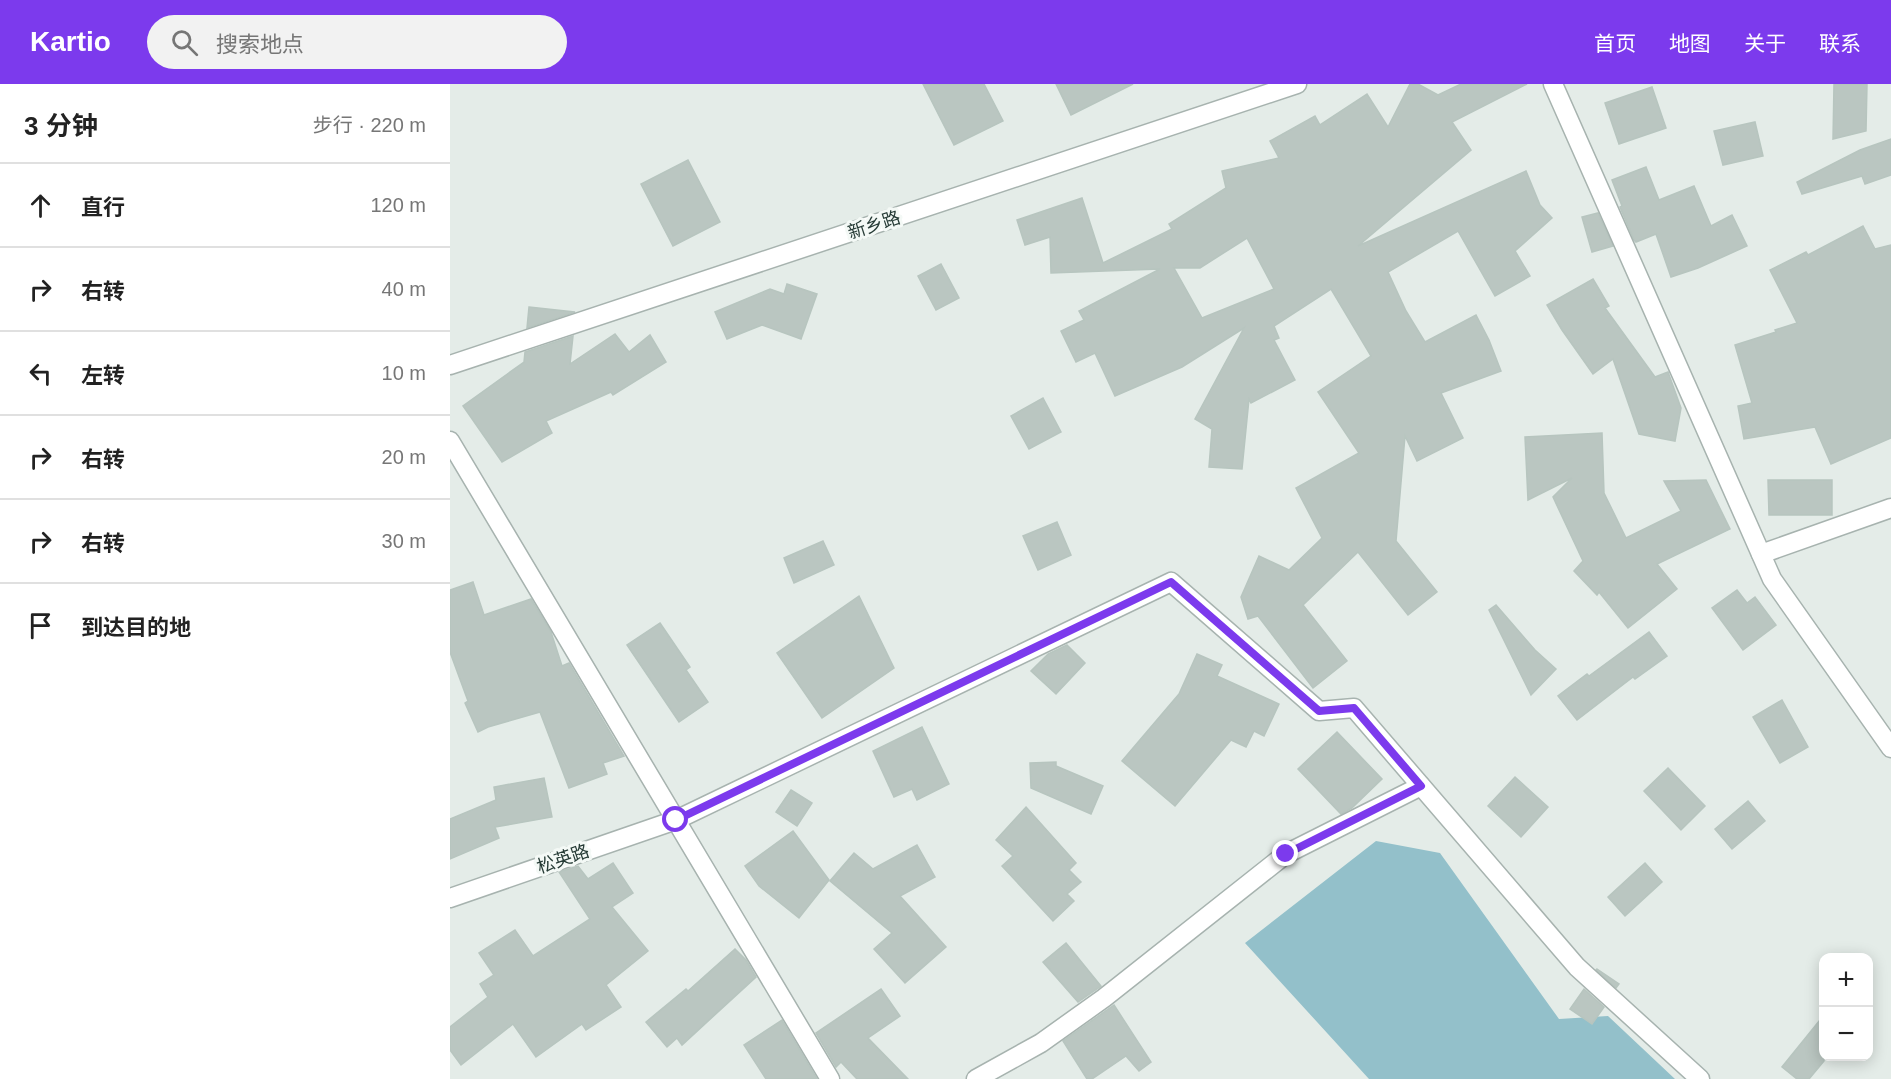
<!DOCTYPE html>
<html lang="zh">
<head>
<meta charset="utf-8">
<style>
  body { margin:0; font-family:Arial,"Noto Sans SC",sans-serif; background:#f2f2f2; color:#222 }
  .controls { position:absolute; right:18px; bottom:18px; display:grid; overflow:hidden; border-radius:12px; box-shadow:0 3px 15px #0003 }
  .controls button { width:54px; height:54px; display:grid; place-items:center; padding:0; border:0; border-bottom:2px solid #e0e0e0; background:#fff; color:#222; font:30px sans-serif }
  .stop { position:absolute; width:18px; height:18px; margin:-14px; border:4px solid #7c3aed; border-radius:50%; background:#fff }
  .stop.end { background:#7c3aed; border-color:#fff; box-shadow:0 2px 6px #0008 }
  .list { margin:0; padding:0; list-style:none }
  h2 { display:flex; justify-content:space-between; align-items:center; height:78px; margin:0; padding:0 24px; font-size:26px }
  h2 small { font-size:20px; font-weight:400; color:#767676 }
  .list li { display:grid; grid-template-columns:39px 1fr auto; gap:18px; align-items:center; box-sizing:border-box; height:84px; padding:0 24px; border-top:2px solid #e0e0e0 }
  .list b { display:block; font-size:22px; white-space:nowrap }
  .list em { font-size:20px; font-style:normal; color:#767676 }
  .icon { flex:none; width:33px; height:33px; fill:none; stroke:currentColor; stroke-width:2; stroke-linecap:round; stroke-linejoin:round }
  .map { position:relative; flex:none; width:1441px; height:995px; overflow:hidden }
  header { display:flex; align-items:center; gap:36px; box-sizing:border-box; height:84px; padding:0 30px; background:#7c3aed; color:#fff }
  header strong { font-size:28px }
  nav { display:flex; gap:33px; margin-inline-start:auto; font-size:21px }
  .search { width:420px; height:54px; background:#f2f2f2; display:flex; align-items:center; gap:15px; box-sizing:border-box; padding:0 21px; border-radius:33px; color:#767676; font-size:22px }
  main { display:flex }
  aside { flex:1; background:#fff }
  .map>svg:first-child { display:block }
  .water { fill:#93c0ca }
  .building { fill:#bac6c1; stroke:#b7c5bf; stroke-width:1.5; fill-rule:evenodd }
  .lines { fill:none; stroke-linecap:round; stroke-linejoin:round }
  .minor-casing { stroke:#a7b3af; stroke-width:21 }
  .tertiary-casing { stroke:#a7b3af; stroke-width:21 }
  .minor { stroke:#fff; stroke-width:18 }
  .tertiary { stroke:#fff; stroke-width:18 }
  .route { stroke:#7c3aed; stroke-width:8 }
  .labels { text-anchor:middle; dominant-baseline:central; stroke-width:6; stroke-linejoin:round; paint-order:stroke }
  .street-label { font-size:18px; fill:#263b36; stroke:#f4f9f6 }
</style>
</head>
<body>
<header>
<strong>Kartio</strong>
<div class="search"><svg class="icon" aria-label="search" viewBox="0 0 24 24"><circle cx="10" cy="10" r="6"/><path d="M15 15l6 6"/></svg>搜索地点</div>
<nav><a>首页</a><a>地图</a><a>关于</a><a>联系</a></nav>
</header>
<main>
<aside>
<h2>3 分钟<small>步行 · 220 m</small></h2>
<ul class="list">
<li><svg class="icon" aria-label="ahead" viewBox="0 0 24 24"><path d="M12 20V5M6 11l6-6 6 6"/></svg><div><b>直行</b></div><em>120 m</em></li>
<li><svg class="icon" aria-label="right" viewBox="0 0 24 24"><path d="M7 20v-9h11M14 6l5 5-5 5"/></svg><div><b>右转</b></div><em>40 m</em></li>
<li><svg class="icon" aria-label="left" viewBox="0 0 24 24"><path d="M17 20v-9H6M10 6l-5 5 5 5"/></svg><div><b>左转</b></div><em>10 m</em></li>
<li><svg class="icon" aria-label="right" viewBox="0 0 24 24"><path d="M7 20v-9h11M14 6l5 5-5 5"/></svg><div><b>右转</b></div><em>20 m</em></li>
<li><svg class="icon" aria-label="right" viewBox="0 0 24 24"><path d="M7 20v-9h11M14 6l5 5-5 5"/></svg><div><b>右转</b></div><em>30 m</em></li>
<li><svg class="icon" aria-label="arrive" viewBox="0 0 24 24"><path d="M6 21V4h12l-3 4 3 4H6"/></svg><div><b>到达目的地</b></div></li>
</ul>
</aside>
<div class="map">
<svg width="1441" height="995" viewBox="0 0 1441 995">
  <rect width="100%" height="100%" fill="#e4ece8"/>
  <path class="water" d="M926,757L990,769L1109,935L1158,932L1225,995H919L795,859Z"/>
  <g class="building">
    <path d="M473,0H534L553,37L504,61Z"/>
    <path d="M606,0H683L621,31Z"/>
    <path d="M960,0H968L988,11L1011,0H1077L1002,38L1021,66L908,162L1076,87L1090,121L1102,134L1065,167L1080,192L1045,212L1008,147L938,188L956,227L975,258L1026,231L1039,256L1051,287L991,309L1013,354L967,377L955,352L946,457L987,508L958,531L908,468L853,521L897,577L863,604L808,532L798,535L791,513L809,472L839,486L872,454L846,404L909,369L868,308L921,272L881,205L824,242L829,254L824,256L845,296L801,319L799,315L792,385L759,383L762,345L745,335L794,244L732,283L665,312L645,269L626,278L611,247L634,236L629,227L710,185L601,189L600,153L575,161L567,136L632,114L653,179L722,145L719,140L776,104L772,87L829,74L820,57L865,32L870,41L917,10L938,43ZM797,154L824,205L752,234L724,184H750Z"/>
    <path d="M1384,0H1417L1416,47L1383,55Z"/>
    <path d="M1202,3L1216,44L1169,60L1155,19Z"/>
    <path d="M1305,38L1313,72L1273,81L1264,47Z"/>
    <path d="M1441,55V91L1415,100L1412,92L1352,110L1347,98L1410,66Z"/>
    <path d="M238,76L270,138L223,162L191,100Z"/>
    <path d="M1196,83L1209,116L1244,102L1261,142L1282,131L1297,162L1248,184L1221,193L1206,150L1186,158L1184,156L1170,123L1172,122L1162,96Z"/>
    <path d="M1148,129L1163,162L1142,168L1132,133Z"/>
    <path d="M1413,142L1425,165L1441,161V354L1381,380L1365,343L1294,355L1288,322L1302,319L1285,261L1326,248L1325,246L1347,239L1320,186L1356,168L1358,171Z"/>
    <path d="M491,180L509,214L486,226L468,192Z"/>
    <path d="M1143,195L1159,222L1155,224L1205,293L1218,288L1231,324L1225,357L1189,350L1163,275L1143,290L1112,246L1097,221Z"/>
    <path d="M337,200L367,210L351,255L312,241L277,255L265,228L320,205L334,210Z"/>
    <path d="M79,223L125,228L77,244Z"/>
    <path d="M165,250L179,268L200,251L216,278L163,311L161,308L96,337L102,349L52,378L13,322L74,278L75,268L123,252L120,280Z"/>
    <path d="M593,314L611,348L579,365L561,332Z"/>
    <path d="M1152,349L1154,409L1176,454L1231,427L1214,397L1256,396L1280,445L1207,480L1227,505L1178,544L1149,508L1147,511L1124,487L1133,477L1103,413L1122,394L1078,416L1075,353Z"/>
    <path d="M1318,396H1382V431H1319Z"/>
    <path d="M607,438L621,471L588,486L573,452Z"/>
    <path d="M373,457L384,481L344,499L334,474Z"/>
    <path d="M23,498L34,531L81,515L101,548L112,582L119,579L174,672L153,679L157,690L119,704L90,628L38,643L28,648L15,619L18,617L0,568V506Z"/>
    <path d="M1287,506L1297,519L1305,513L1326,541L1293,566L1262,524Z"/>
    <path d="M409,512L444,584L372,634L327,569Z"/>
    <path d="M1046,521L1085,566L1106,585L1081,611L1039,526Z"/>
    <path d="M210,539L240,583L236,586L258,618L229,638L177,561Z"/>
    <path d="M1199,548L1217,572L1185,595L1183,593L1127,636L1108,612L1137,590L1139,592Z"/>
    <path d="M617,561L635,579L606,610L581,587L598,570Z"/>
    <path d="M747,570L772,581L767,592L829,620L814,652L804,647L796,663L781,656L725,722L672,677L729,610Z"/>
    <path d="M1332,616L1358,663L1330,679L1303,633Z"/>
    <path d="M472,643L499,700L467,716L462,705L444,713L423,667Z"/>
    <path d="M887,648L932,695L902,724L891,730L848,685Z"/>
    <path d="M606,678V682L653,702L641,730L581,704L580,679Z"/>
    <path d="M1218,684L1255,722L1231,746L1194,707Z"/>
    <path d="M1065,693L1098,723L1071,753L1038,722Z"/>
    <path d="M94,694L102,733L45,743L49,754L0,775V735L46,716L44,703Z"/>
    <path d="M341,706L362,719L347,742L326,728Z"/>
    <path d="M1298,717L1315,737L1282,765L1265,745Z"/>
    <path d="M576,723L626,779L619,786L631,798L617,810L624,817L603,837L552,782L563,772L546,756Z"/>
    <path d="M343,747L379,796L349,834L309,802L295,782Z"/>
    <path d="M467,761L485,793L450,812L496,863L455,899L424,865L442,849L380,797L404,769L423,785Z"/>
    <path d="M163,779L183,809L162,823L198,867L156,901L171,923L136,946L132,940L86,973L63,940L11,981L0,966V943L38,913L30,900L44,891L29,869L65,846L83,872L140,835L109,788L128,782L138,795Z"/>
    <path d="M1195,779L1212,798L1175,832L1158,813Z"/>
    <path d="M616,859L651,902L628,918L593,878Z"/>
    <path d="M285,865L296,876L306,893L232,961L227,954L217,963L196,938L236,905L238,907Z"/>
    <path d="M1147,885L1169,900L1166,904L1146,886Z"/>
    <path d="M431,905L450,932L418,954L458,995H407L391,978L386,983L366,949Z"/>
    <path d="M1134,905L1154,923L1142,940L1120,925Z"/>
    <path d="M664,921L701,978L689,987L676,972L642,995H637L613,957Z"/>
    <path d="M1374,931V977L1359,995H1347L1332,983Z"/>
    <path d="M332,936L333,938L367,995H316L294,961Z"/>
  </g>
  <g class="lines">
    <defs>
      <g id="minor">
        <path d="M1103,0L1322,495L1441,664"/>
        <path d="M0,281L847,0"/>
        <path d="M0,357L380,995"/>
        <path d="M1311,470L1441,424"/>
        <path d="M226,736L721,498L869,627L904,624L1127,883L1250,995"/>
        <path d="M526,995L591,959L654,914L836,770L971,702"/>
      </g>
      <path id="tertiary" d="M0,814L226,736"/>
    </defs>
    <use href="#minor" class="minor-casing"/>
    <use href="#tertiary" class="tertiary-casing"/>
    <use href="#minor" class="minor"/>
    <use href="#tertiary" class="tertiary"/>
  </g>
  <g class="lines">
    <path class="route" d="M226,736L721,498L869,627L904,624L971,702L836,770"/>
  </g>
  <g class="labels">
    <g class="street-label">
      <text transform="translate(424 141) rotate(-18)">新乡路</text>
      <text transform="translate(113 775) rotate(-19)">松英路</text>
    </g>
  </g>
</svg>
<div class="controls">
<button>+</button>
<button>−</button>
</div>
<div class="stop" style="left:226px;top:736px"></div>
<div class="stop end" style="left:836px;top:770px"></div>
</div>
</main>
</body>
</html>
